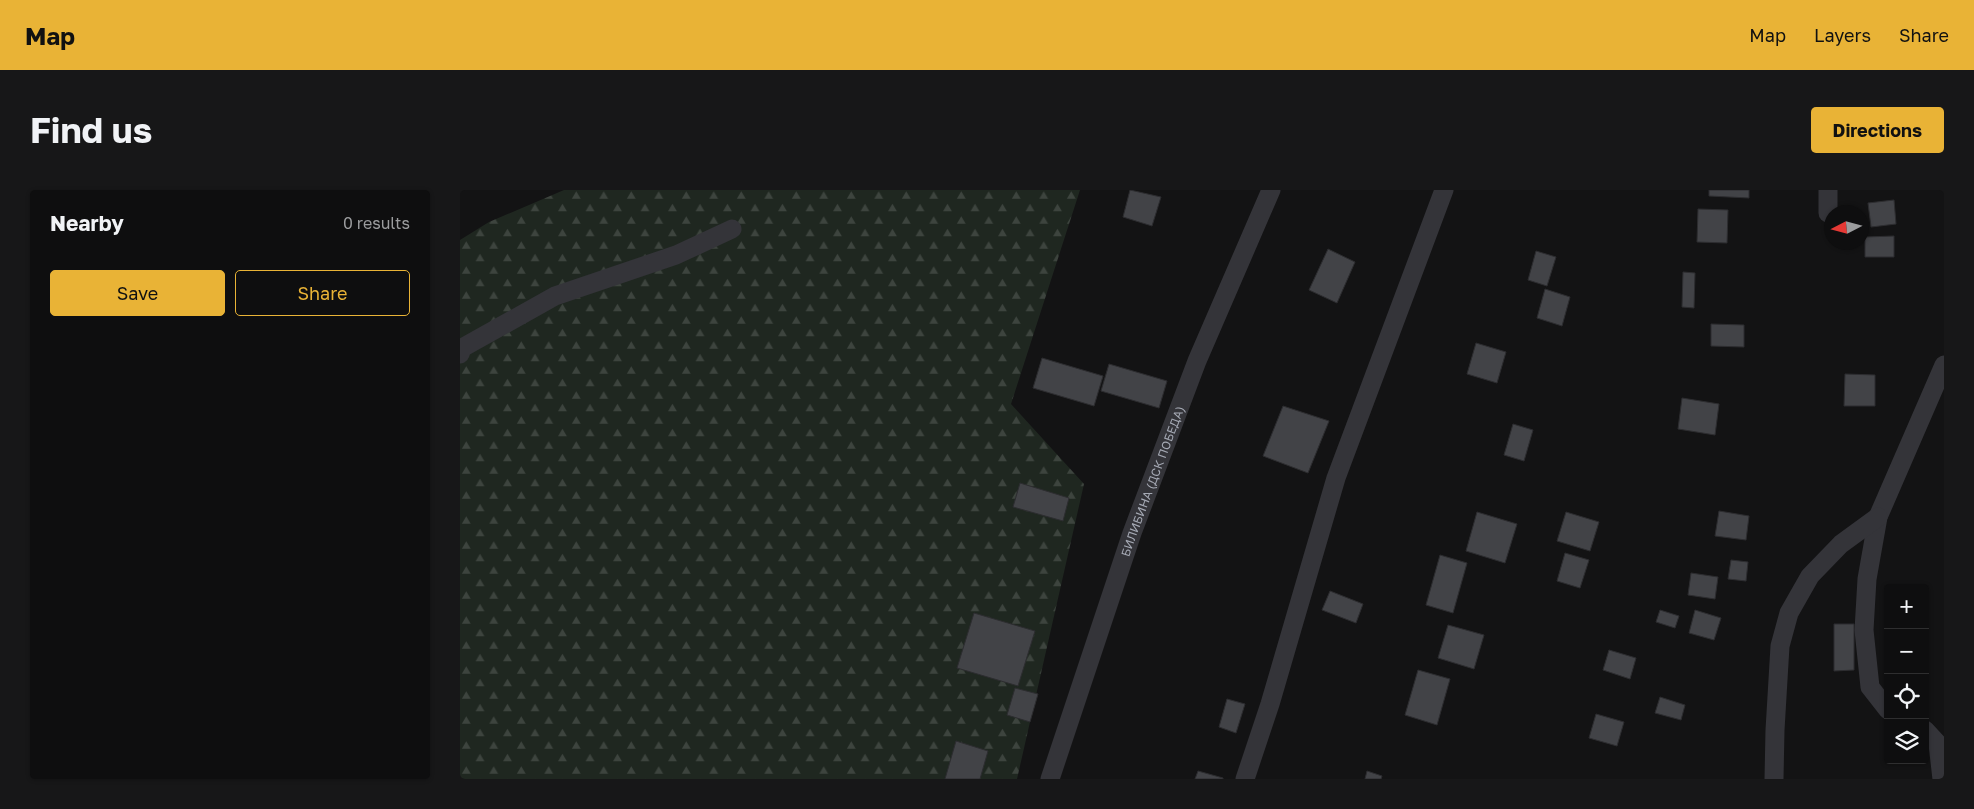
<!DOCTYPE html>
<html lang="en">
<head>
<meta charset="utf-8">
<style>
  body { margin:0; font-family:"Golos Text",sans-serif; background:#171718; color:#f1f3f6 }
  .controls { position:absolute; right:15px; bottom:15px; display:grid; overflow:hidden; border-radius:5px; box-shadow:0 1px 4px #0004 }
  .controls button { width:45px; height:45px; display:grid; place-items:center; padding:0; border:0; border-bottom:1px solid #2e2e2f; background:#0e0e0f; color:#f1f3f6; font:25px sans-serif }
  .compass { position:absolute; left:1364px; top:15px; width:45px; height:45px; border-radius:50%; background:#0e0e0f; box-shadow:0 1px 4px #0004; rotate:264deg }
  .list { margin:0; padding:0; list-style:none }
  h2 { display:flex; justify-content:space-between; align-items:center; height:65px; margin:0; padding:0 20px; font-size:21px }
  h2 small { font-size:16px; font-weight:400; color:#9b9c9e }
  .actions { display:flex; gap:10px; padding:15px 20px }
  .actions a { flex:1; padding:11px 0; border:1px solid #e9b336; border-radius:5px; text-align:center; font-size:18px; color:#e9b336 }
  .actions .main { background:#e9b336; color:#111 }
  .icon { flex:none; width:28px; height:28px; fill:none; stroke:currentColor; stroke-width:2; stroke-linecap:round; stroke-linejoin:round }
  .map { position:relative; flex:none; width:1484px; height:589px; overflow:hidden; border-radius:5px }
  header { display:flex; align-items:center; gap:30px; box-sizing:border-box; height:70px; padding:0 25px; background:#e9b336; color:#111 }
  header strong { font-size:24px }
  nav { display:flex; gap:28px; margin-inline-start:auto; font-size:18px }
  .intro { display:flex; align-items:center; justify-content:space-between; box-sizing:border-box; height:120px; padding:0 30px }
  h1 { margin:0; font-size:35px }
  .button { padding:12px 22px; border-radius:5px; background:#e9b336; color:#111; font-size:18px; font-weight:700 }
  main { display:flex; gap:30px; padding:0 30px }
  aside { flex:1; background:#0e0e0f; border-radius:5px; box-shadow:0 1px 4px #0004 }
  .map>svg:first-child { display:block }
  .forest { fill:url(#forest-firs) }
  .building { fill:#424347; stroke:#2d2d30 }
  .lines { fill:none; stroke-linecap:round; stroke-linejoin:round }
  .street { stroke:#343439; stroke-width:19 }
  .labels { text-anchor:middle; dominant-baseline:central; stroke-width:5; stroke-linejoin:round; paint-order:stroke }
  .street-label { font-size:12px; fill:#a5a9b4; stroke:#0e0e0f }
</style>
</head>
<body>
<header>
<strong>Map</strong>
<nav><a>Map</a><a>Layers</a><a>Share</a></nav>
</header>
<div class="intro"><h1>Find us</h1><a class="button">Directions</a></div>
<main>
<aside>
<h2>Nearby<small>0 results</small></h2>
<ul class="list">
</ul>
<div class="actions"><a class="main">Save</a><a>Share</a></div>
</aside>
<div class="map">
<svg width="1484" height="589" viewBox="0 0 1484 589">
  <defs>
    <pattern id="forest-firs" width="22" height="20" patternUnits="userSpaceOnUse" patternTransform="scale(1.25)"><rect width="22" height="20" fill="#1f2720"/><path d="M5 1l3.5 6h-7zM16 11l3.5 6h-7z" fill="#3d443e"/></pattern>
  </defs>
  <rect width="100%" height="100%" fill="#131314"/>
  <path class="forest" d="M104,0H620L551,214L624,294L557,589H0V50L29,32Z"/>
  <g class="building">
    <path d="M670,0L701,7L692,36L663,27Z"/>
    <path d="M1249,0H1289V8L1249,6Z"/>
    <path d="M1434,10L1436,34L1411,37L1408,13Z"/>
    <path d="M1238,19L1268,20L1267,53L1237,52Z"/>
    <path d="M1434,46V67H1405V47Z"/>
    <path d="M868,59L895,72L877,113L849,100Z"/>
    <path d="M1076,61L1096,67L1087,96L1068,90Z"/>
    <path d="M1223,82L1235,83L1234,118L1222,117Z"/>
    <path d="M1085,99L1110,107L1102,136L1077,128Z"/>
    <path d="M1251,134L1284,135V157L1251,156Z"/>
    <path d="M1016,153L1046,162L1037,193L1007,184Z"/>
    <path d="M582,168L643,186L634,216L573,198Z"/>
    <path d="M649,174L707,191L699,218L641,201Z"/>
    <path d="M1385,184L1415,185V216H1384Z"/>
    <path d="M1222,208L1259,214L1255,245L1218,239Z"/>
    <path d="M823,216L869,231L848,283L803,266Z"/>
    <path d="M1053,234L1073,240L1064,271L1044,265Z"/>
    <path d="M560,293L609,308L603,331L553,317Z"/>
    <path d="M1259,321L1289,326L1286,350L1255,346Z"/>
    <path d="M1017,322L1057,334L1045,373L1006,361Z"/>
    <path d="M1106,322L1139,332L1130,361L1097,351Z"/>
    <path d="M1105,363L1129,370L1120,398L1097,391Z"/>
    <path d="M980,365L1007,373L993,423L966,415Z"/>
    <path d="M1271,370L1288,372L1286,391L1268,389Z"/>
    <path d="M1231,383L1258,387L1255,409L1228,405Z"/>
    <path d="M870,401L903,414L896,433L862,420Z"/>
    <path d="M1200,420L1219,426L1215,438L1196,432Z"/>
    <path d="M1235,420L1261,428L1254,450L1229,443Z"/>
    <path d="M514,423L575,441L558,496L497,478Z"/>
    <path d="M1374,434H1394V480L1374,481Z"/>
    <path d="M988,435L1024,445L1014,479L978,468Z"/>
    <path d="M1149,460L1176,468L1170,489L1143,480Z"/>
    <path d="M958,480L990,489L977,535L945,525Z"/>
    <path d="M555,498L578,504L570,532L547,525Z"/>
    <path d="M1200,507L1225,515L1221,530L1195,523Z"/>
    <path d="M767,509L785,514L776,543L759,537Z"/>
    <path d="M1136,524L1164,532L1157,556L1129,548Z"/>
    <path d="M496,551L528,561L520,589H485Z"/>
    <path d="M738,581L763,588V589H735Z"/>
    <path d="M907,581L922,586L921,589H905Z"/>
  </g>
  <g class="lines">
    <g class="street">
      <path d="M1368,0V23"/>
      <path d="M0,164L2,158L95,106L216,65L272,39"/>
      <path d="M1428,520L1410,497L1404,440L1407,389L1418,327L1484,175"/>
      <path d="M1465,540L1478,554L1482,589"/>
      <path id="s1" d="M590,589L672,343L737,171L811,0"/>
      <path d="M785,589L810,514L876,288L984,0"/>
      <path d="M1314,589L1315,540L1320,456L1329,423L1350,386L1381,354L1418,327"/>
    </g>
  </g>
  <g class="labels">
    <g class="street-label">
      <text stroke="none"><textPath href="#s1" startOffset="315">БИЛИБИНА (ДСК ПОБЕДА)</textPath></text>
    </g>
  </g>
</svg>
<div class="controls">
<button>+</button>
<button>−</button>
<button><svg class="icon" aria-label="locate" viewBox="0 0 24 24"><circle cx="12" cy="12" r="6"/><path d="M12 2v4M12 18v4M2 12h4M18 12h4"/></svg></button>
<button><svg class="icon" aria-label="layers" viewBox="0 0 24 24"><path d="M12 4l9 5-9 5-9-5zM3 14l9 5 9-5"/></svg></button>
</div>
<svg class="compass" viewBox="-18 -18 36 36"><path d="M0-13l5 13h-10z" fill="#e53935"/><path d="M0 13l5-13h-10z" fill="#9b9c9e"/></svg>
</div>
</main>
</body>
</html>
